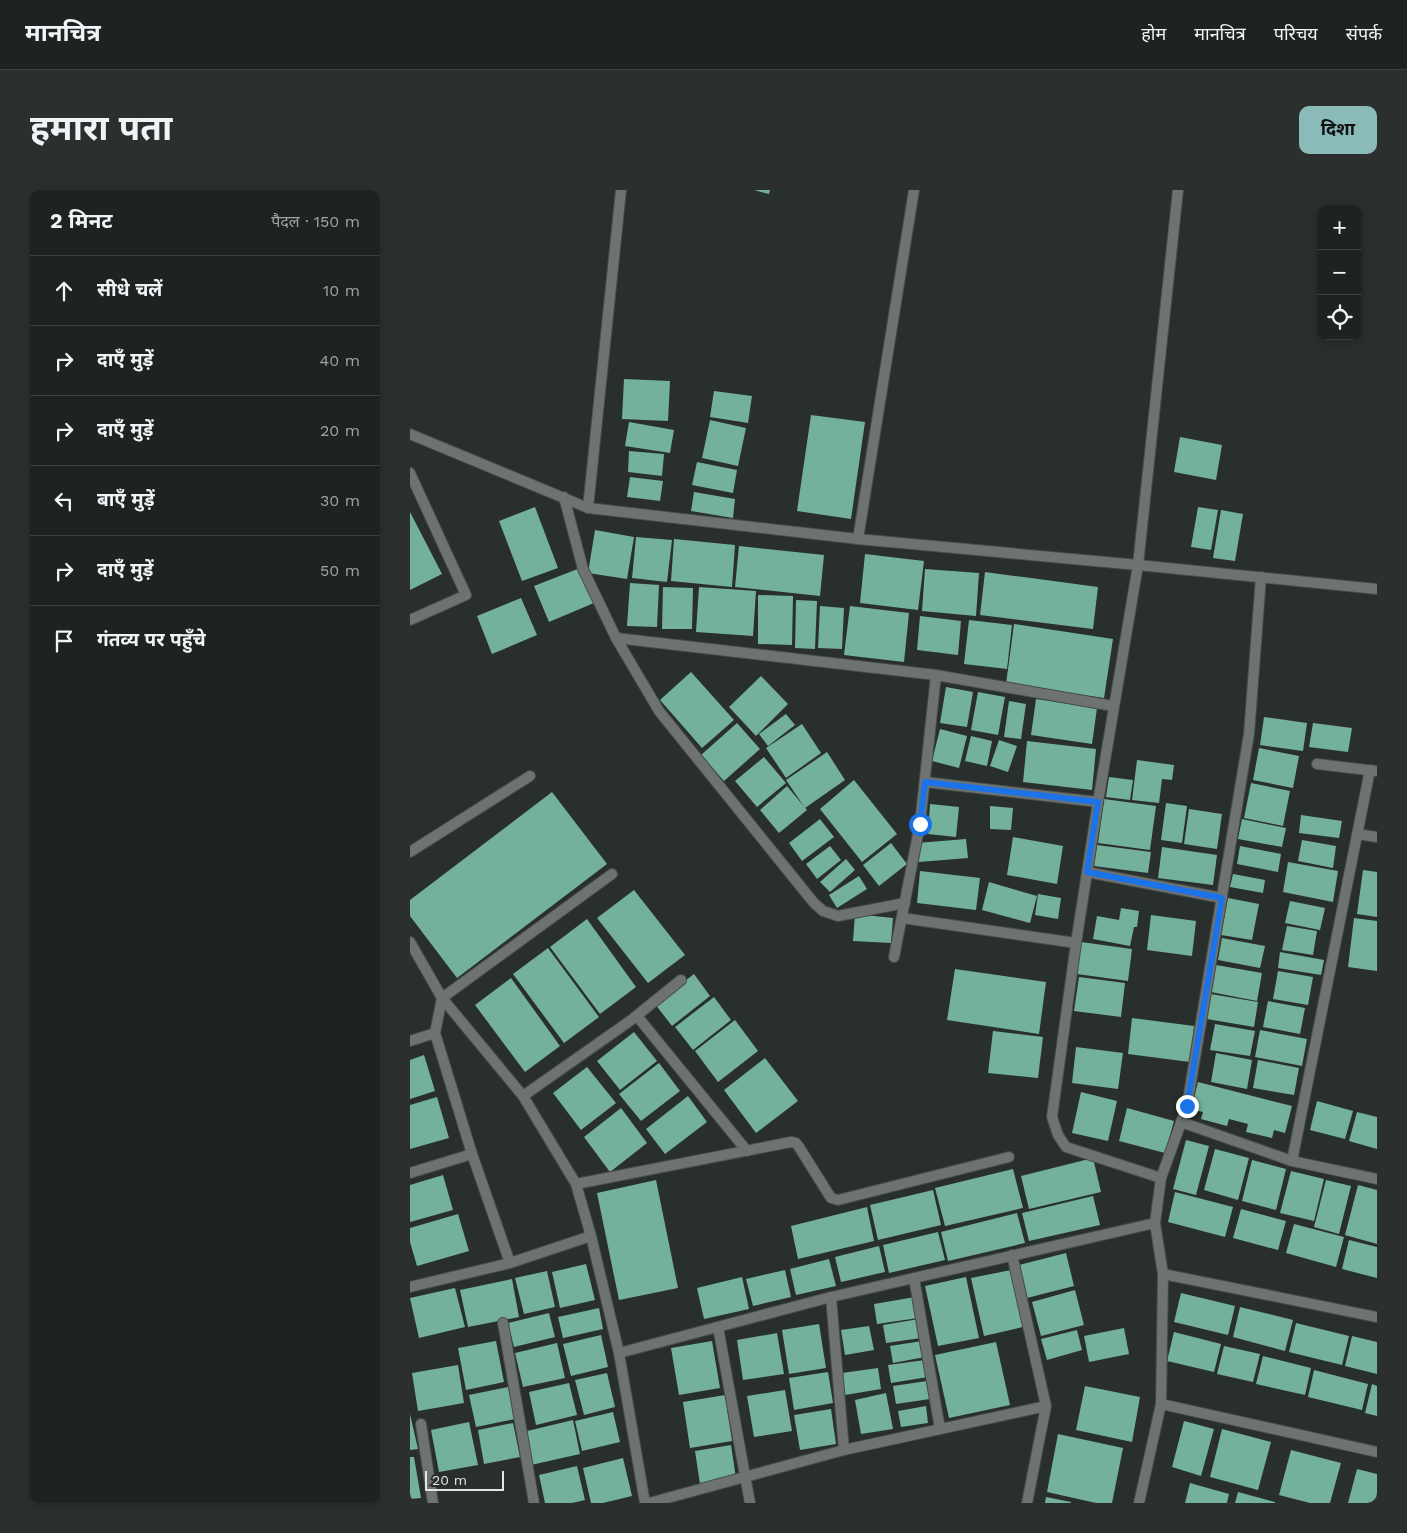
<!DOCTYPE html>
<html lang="hi">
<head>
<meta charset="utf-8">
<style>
  body { margin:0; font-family:"Work Sans","Noto Sans Devanagari",sans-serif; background:#2b2f2e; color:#f1f3f6 }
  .controls { position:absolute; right:15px; top:15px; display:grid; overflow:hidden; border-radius:10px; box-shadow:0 2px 8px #0003 }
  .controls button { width:45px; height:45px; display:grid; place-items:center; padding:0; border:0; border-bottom:1px solid #3c403f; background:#1e2321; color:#f1f3f6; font:25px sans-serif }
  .scale { position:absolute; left:15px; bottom:12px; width:79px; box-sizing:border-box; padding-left:5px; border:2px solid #e2e7e5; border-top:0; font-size:14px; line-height:18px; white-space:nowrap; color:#e2e7e5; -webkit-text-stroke:4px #282f2c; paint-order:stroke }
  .stop { position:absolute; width:15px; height:15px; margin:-11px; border:4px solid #1a73e8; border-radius:50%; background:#fff }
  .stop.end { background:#1a73e8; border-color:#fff; box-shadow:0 1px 5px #0008 }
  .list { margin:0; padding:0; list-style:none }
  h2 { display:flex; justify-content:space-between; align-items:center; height:65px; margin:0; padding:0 20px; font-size:21px }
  h2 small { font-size:16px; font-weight:400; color:#a1a4a5 }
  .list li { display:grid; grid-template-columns:32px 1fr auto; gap:15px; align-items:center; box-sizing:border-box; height:70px; padding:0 20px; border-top:1px solid #3c403f }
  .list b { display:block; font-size:19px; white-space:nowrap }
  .list em { font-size:16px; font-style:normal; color:#a1a4a5 }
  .icon { flex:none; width:28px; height:28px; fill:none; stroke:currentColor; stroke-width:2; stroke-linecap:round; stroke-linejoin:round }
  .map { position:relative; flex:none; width:967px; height:1313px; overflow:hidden; border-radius:10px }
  header { display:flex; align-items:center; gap:30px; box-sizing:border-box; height:70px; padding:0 25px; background:#1e2321; border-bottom:1px solid #3c403f }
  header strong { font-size:24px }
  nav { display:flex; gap:28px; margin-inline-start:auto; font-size:18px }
  .intro { display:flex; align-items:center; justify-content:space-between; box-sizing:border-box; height:120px; padding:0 30px }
  h1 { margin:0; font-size:35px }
  .button { padding:12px 22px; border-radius:10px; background:#8bbbb9; color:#111; font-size:18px; font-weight:700 }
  main { display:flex; gap:30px; padding:0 30px }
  aside { flex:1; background:#1e2321; border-radius:10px; box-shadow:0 2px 8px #0003 }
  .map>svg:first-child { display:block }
  .building { fill:#74b19b }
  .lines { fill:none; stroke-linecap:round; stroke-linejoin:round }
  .minor-casing { stroke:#464c4a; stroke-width:12 }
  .minor { stroke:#6e7271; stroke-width:10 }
  .route { stroke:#1a73e8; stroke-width:6 }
</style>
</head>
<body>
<header>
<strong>मानचित्र</strong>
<nav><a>होम</a><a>मानचित्र</a><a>परिचय</a><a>संपर्क</a></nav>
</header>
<div class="intro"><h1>हमारा पता</h1><a class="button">दिशा</a></div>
<main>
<aside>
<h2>2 मिनट<small>पैदल · 150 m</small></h2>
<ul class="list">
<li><svg class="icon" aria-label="ahead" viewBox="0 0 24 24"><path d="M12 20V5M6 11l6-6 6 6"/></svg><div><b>सीधे चलें</b></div><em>10 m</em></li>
<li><svg class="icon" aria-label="right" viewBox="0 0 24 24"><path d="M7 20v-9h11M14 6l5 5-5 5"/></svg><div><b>दाएँ मुड़ें</b></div><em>40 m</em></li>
<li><svg class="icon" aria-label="right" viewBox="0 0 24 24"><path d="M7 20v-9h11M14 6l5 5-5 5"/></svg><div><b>दाएँ मुड़ें</b></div><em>20 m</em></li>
<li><svg class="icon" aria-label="left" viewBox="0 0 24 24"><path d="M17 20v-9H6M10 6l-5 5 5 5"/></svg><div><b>बाएँ मुड़ें</b></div><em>30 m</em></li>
<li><svg class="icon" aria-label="right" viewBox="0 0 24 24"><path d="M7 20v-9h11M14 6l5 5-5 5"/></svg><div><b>दाएँ मुड़ें</b></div><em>50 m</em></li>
<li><svg class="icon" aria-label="arrive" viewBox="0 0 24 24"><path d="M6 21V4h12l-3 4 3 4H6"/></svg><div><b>गंतव्य पर पहुँचे</b></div></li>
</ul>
</aside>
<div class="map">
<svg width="967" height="1313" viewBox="0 0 967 1313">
  <rect width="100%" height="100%" fill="#282f2c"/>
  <g class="building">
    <path d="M344,0H360L359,4Z"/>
    <path d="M214,189L260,191L258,231L212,229Z"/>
    <path d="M304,201L342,206L338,233L300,227Z"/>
    <path d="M401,225L455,232L441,329L387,321Z"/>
    <path d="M300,230L336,238L328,276L292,268Z"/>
    <path d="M219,232L264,240L260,263L215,256Z"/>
    <path d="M770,247L812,255L806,290L764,282Z"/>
    <path d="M219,261L254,264L252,286L218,282Z"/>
    <path d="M287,272L327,280L323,303L282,295Z"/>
    <path d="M220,287L253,291L250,311L217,307Z"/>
    <path d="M284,302L325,309L323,328L281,321Z"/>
    <path d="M125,317L148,378L112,391L89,331Z"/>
    <path d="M788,317L808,320L801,360L781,357Z"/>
    <path d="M811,320L833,324L825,371L803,368Z"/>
    <path d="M0,322L32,384L0,400Z"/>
    <path d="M185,340L224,347L217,389L178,383Z"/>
    <path d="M226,347L262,350L257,392L222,388Z"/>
    <path d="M264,349L325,355L322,397L261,391Z"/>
    <path d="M329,356L414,365L410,406L325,397Z"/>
    <path d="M455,364L514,371L508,420L450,413Z"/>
    <path d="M170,378L184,413L139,432L124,396Z"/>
    <path d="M515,379L569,383L566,426L512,421Z"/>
    <path d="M575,382L688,397L683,439L570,425Z"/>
    <path d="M220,393L249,395L247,437L217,436Z"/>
    <path d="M253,397L283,398L282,439H252Z"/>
    <path d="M289,397L346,401L343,446L286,442Z"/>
    <path d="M348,405L383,406L382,455L348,454Z"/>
    <path d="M111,408L127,445L82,464L67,426Z"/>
    <path d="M386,410L407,411L405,459L385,458Z"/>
    <path d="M410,416L434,418L432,459L408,458Z"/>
    <path d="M440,416L499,423L494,472L434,465Z"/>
    <path d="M510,426L551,431L548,465L507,460Z"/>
    <path d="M559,430L602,435L597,479L554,474Z"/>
    <path d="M604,434L703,449L694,508L596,494Z"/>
    <path d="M281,482L324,530L292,558L250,510Z"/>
    <path d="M351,486L378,514L346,546L319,517Z"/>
    <path d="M536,497L563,502L557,537L530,533Z"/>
    <path d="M568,502L595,507L588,545L561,540Z"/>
    <path d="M626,509L687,518L682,554L621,545Z"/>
    <path d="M599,511L616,514L611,549L594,547Z"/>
    <path d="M376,524L385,535L358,556L349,544Z"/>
    <path d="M854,527L897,533L893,561L850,555Z"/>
    <path d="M327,533L350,559L314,591L291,565Z"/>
    <path d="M903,533L942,538L938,562L899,557Z"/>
    <path d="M392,534L411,563L376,588L356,558Z"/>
    <path d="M530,539L557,546L549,578L522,571Z"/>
    <path d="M561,546L582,551L577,576L555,571Z"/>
    <path d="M589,550L607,556L598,582L580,576Z"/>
    <path d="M617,551L686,559L682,600L613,592Z"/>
    <path d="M849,558L889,566L883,598L843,590Z"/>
    <path d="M417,562L435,590L395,618L376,590Z"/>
    <path d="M354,567L376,593L347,617L325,591Z"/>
    <path d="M727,570L764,575L762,590L752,589L749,613L722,610Z"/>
    <path d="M699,587L723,590L720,610L696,607Z"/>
    <path d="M444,590L487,644L452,672L410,619Z"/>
    <path d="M841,593L880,601L873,636L834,628Z"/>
    <path d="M377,596L397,620L369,643L350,620Z"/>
    <path d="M142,602L197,674L47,788L0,726V710Z"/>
    <path d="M694,609L746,616L740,660L688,653Z"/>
    <path d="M756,613L777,616L772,653L751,650Z"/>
    <path d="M520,614L549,617L546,647L518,644Z"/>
    <path d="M580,616L603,618L601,640L580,639Z"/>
    <path d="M779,619L812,624L807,659L774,654Z"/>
    <path d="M891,625L932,631L929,648L889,643Z"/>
    <path d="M410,629L424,647L392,671L379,653Z"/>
    <path d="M832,629L876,638L872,657L828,649Z"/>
    <path d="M603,647L653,656L647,694L597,685Z"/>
    <path d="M556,649L558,668L509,672L507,653Z"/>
    <path d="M892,650L926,656L923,678L888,671Z"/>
    <path d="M481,653L497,674L469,696L453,675Z"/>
    <path d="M687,655L741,662L738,683L684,676Z"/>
    <path d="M420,656L431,670L407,689L396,674Z"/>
    <path d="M830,656L871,664L868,682L827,674Z"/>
    <path d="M752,657L807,665L803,695L748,688Z"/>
    <path d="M436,669L445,680L420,702L410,692Z"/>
    <path d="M878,672L928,681L923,712L873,702Z"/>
    <path d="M953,680L967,682V727L947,724Z"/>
    <path d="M510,681L570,688L566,720L507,713Z"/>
    <path d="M823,684L855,690L853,703L820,697Z"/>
    <path d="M449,686L457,699L427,718L419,705Z"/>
    <path d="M579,692L627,706L620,733L572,720Z"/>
    <path d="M224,700L275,765L238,793L187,728Z"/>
    <path d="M628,704L651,708L648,729L625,725Z"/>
    <path d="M818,708L849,714L842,750L811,745Z"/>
    <path d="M880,711L915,718L910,740L875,733Z"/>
    <path d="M711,718L729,721L727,737H724L720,756L683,749L687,726L709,730Z"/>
    <path d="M445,724L483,728L481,753L443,751Z"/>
    <path d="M741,725L786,731L782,766L737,760Z"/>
    <path d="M944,728L967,731V781L938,777Z"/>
    <path d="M177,729L226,797L190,824L140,757Z"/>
    <path d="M877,736L907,741L903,765L872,760Z"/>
    <path d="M812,748L855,756L850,778L808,770Z"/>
    <path d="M671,752L722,759L718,791L667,784Z"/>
    <path d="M138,758L189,827L154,853L103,784Z"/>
    <path d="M870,762L914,770L911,785L868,778Z"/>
    <path d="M806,775L852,783L847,811L801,802Z"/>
    <path d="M545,779L636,792L629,844L537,830Z"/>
    <path d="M868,781L903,787L898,815L863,809Z"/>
    <path d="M284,784L300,806L262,836L245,814Z"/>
    <path d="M669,787L715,793L711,827L664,821Z"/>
    <path d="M101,788L150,856L115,882L65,815Z"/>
    <path d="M801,804L848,812L844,837L797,829Z"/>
    <path d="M304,807L321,830L283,860L265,837Z"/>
    <path d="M858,811L895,818L890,844L853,837Z"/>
    <path d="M722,828L784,836L780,872L718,864Z"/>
    <path d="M325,830L348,861L308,892L285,861Z"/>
    <path d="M805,834L845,841L840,866L800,860Z"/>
    <path d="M850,840L897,849L892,876L845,867Z"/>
    <path d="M583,841L633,847L628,888L578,883Z"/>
    <path d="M224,842L247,871L210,900L187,871Z"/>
    <path d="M666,857L713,863L708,899L662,893Z"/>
    <path d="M806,863L842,870L837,899L801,892Z"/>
    <path d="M14,865L25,901L0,909V870Z"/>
    <path d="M355,868L388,911L346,943L314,900Z"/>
    <path d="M848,870L889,878L884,905L843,898Z"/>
    <path d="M249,873L270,901L231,931L209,904Z"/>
    <path d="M177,877L206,913L171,940L143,903Z"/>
    <path d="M788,892L882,916L875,943L864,940L862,948L836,942L838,934L819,929L817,936L791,929L793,922L781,919Z"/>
    <path d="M671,902L707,911L698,951L662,943Z"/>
    <path d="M278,906L297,932L255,964L236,939Z"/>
    <path d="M27,907L39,948L0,959V915Z"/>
    <path d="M907,911L943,921L935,949L900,940Z"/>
    <path d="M211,918L237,953L200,982L174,947Z"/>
    <path d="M717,918L764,931L755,963L709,951Z"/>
    <path d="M947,922L967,927V959L939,951Z"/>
    <path d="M776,950L799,956L786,1005L763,999Z"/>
    <path d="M805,959L839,968L828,1010L794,1000Z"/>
    <path d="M683,968L691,1002L619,1019L611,986Z"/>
    <path d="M842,970L876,979L866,1020L832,1011Z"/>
    <path d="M603,979L613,1018L535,1036L525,998Z"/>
    <path d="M881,981L914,989L904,1031L870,1023Z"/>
    <path d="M33,985L43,1020L0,1032V995Z"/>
    <path d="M246,990L268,1098L209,1110L187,1003Z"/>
    <path d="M916,990L941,996L929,1044L904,1037Z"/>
    <path d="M948,995L967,1000V1054L935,1045Z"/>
    <path d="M523,1000L531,1035L468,1050L460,1015Z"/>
    <path d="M765,1002L823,1017L815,1047L758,1032Z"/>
    <path d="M683,1006L690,1035L619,1051L612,1023Z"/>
    <path d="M457,1017L464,1051L388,1069L381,1036Z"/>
    <path d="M831,1019L876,1031L868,1060L823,1048Z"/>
    <path d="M607,1023L615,1053L538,1071L531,1042Z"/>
    <path d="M48,1024L59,1061L7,1076L0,1052V1038Z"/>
    <path d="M884,1034L934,1047L926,1077L876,1063Z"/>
    <path d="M528,1042L535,1070L479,1083L473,1055Z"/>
    <path d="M939,1050L967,1057V1088L932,1079Z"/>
    <path d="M469,1056L475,1082L431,1092L425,1067Z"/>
    <path d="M656,1063L664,1096L617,1108L609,1075Z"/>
    <path d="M419,1069L426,1096L386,1105L380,1079Z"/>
    <path d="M176,1074L185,1110L150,1118L142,1082Z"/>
    <path d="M375,1080L381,1107L343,1116L336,1089Z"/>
    <path d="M601,1080L613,1137L574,1146L561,1088Z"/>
    <path d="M137,1081L145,1117L114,1124L105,1088Z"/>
    <path d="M332,1087L339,1119L294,1129L287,1098Z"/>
    <path d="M556,1087L569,1148L528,1156L515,1096Z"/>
    <path d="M102,1089L109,1127L58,1137L50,1100Z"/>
    <path d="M45,1098L55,1137L9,1148L0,1108Z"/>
    <path d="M665,1100L674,1135L631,1146L622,1112Z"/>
    <path d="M771,1103L825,1116L818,1145L764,1132Z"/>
    <path d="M505,1107L508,1128L467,1134L464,1114Z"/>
    <path d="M830,1117L883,1130L875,1161L823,1147Z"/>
    <path d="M189,1118L193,1139L153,1148L148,1127Z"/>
    <path d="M139,1123L145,1147L104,1157L98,1133Z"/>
    <path d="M509,1129L511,1148L476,1153L473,1135Z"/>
    <path d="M886,1133L939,1146L932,1175L879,1162Z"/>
    <path d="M409,1134L416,1178L379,1184L372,1140Z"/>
    <path d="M459,1136L464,1160L435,1165L431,1140Z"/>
    <path d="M714,1138L719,1164L679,1172L674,1146Z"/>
    <path d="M667,1140L672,1160L637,1170L631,1149Z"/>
    <path d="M764,1142L811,1154L804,1182L757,1171Z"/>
    <path d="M367,1143L374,1184L333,1190L327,1150Z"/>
    <path d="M191,1145L198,1177L161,1186L153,1154Z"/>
    <path d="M942,1146L967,1152V1184L935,1176Z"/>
    <path d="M86,1151L94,1192L56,1200L48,1158Z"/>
    <path d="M302,1151L310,1198L269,1205L261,1158Z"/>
    <path d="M512,1151L515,1167L483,1173L480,1156Z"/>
    <path d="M586,1152L600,1215L539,1228L525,1165Z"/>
    <path d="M147,1153L155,1188L113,1197L105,1163Z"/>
    <path d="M814,1156L850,1164L843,1192L807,1184Z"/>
    <path d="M853,1166L901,1178L895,1205L846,1194Z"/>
    <path d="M515,1170L518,1187L481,1193L478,1175Z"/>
    <path d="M48,1175L54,1213L8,1221L2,1183Z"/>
    <path d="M468,1178L471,1199L435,1205L432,1183Z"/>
    <path d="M904,1180L958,1194L952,1220L898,1207Z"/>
    <path d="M418,1182L423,1213L384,1220L379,1188Z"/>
    <path d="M197,1183L205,1217L174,1225L165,1190Z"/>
    <path d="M517,1191L520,1209L486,1214L483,1196Z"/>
    <path d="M159,1193L167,1225L126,1235L119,1202Z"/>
    <path d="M962,1194L967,1196V1226L955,1223Z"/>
    <path d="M675,1196L730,1207L722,1252L666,1240Z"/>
    <path d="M98,1197L105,1229L66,1237L59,1205Z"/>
    <path d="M375,1200L382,1241L344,1247L337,1206Z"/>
    <path d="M476,1203L483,1239L451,1244L445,1210Z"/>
    <path d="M315,1205L322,1251L280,1258L273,1212Z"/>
    <path d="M516,1216L518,1233L491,1237L488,1221Z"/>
    <path d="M421,1219L426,1254L390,1260L384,1225Z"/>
    <path d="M203,1222L210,1252L172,1261L165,1231Z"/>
    <path d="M0,1224L8,1259L0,1260Z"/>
    <path d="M163,1230L170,1264L121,1275L113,1242Z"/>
    <path d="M774,1231L804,1239L791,1286L762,1277Z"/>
    <path d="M59,1232L68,1275L29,1282L21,1240Z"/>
    <path d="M103,1233L110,1267L74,1274L68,1240Z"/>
    <path d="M812,1239L861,1252L848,1300L800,1287Z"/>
    <path d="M648,1244L713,1258L702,1313H686L637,1302Z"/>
    <path d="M321,1255L326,1288L290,1294L285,1261Z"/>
    <path d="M881,1260L931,1273L920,1313H900L869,1305Z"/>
    <path d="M0,1267H4L11,1308L0,1309Z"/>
    <path d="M213,1268L222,1306L193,1313H181L173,1278Z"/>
    <path d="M167,1276L175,1310L162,1313H135L129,1285Z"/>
    <path d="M947,1279L967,1284V1313H938Z"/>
    <path d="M780,1293L819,1304L817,1313H775Z"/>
    <path d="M828,1302L865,1312V1313H825Z"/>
    <path d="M636,1307L661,1312V1313H635Z"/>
  </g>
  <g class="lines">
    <defs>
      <g id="minor">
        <path d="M0,244L178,318L448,349L728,375L967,399"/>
        <path d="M0,283L56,405L0,430"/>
        <path d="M154,307L173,379L206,448L249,521L404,713L413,721L428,726L495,713"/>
        <path d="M178,318L211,0"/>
        <path d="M448,349L504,0"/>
        <path d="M206,448L526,485L703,516"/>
        <path d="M907,574L966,581"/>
        <path d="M515,592L688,612"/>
        <path d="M947,644L967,647"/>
        <path d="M0,662L120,586"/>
        <path d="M677,682L812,708"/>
        <path d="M202,684L32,808L113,906L166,994L181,1046L209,1163L235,1313"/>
        <path d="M492,728L666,753"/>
        <path d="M0,752L32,808L25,843L62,964L100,1073"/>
        <path d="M484,767L510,634L526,485"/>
        <path d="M225,827L271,790"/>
        <path d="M0,851L25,843"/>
        <path d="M113,906L227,826L337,961"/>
        <path d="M771,932L882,971L967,989"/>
        <path d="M882,971L960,580"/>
        <path d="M0,983L62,964"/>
        <path d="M751,988L656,957L648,945L642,927L666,753L688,612L728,375L768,0"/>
        <path d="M166,994L381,952L386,953L389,957L421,1008L428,1010L599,967"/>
        <path d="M602,1065L636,1216L617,1313"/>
        <path d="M753,1084L967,1127"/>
        <path d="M504,1088L530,1239"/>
        <path d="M0,1097L100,1073L181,1046"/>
        <path d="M421,1107L434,1260"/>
        <path d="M93,1133L124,1313"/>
        <path d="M308,1137L340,1313"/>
        <path d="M209,1163L421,1107L745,1033"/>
        <path d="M751,1214L967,1262"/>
        <path d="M11,1234L23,1313"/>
        <path d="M239,1313L434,1260L636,1216"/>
        <path d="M729,1313L751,1214L753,1084L745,1033L751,988L777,916L839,544L851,387"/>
      </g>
    </defs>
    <use href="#minor" class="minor-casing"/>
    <use href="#minor" class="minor"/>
  </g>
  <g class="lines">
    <path class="route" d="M510,634L515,592L688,612L677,682L812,708L777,916"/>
  </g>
</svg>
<div class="controls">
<button>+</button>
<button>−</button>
<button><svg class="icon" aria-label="locate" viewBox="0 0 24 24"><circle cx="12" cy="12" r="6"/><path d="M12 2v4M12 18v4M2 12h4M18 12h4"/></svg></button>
</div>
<div class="scale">20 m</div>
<div class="stop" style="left:510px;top:634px"></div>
<div class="stop end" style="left:777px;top:916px"></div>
</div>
</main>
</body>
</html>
